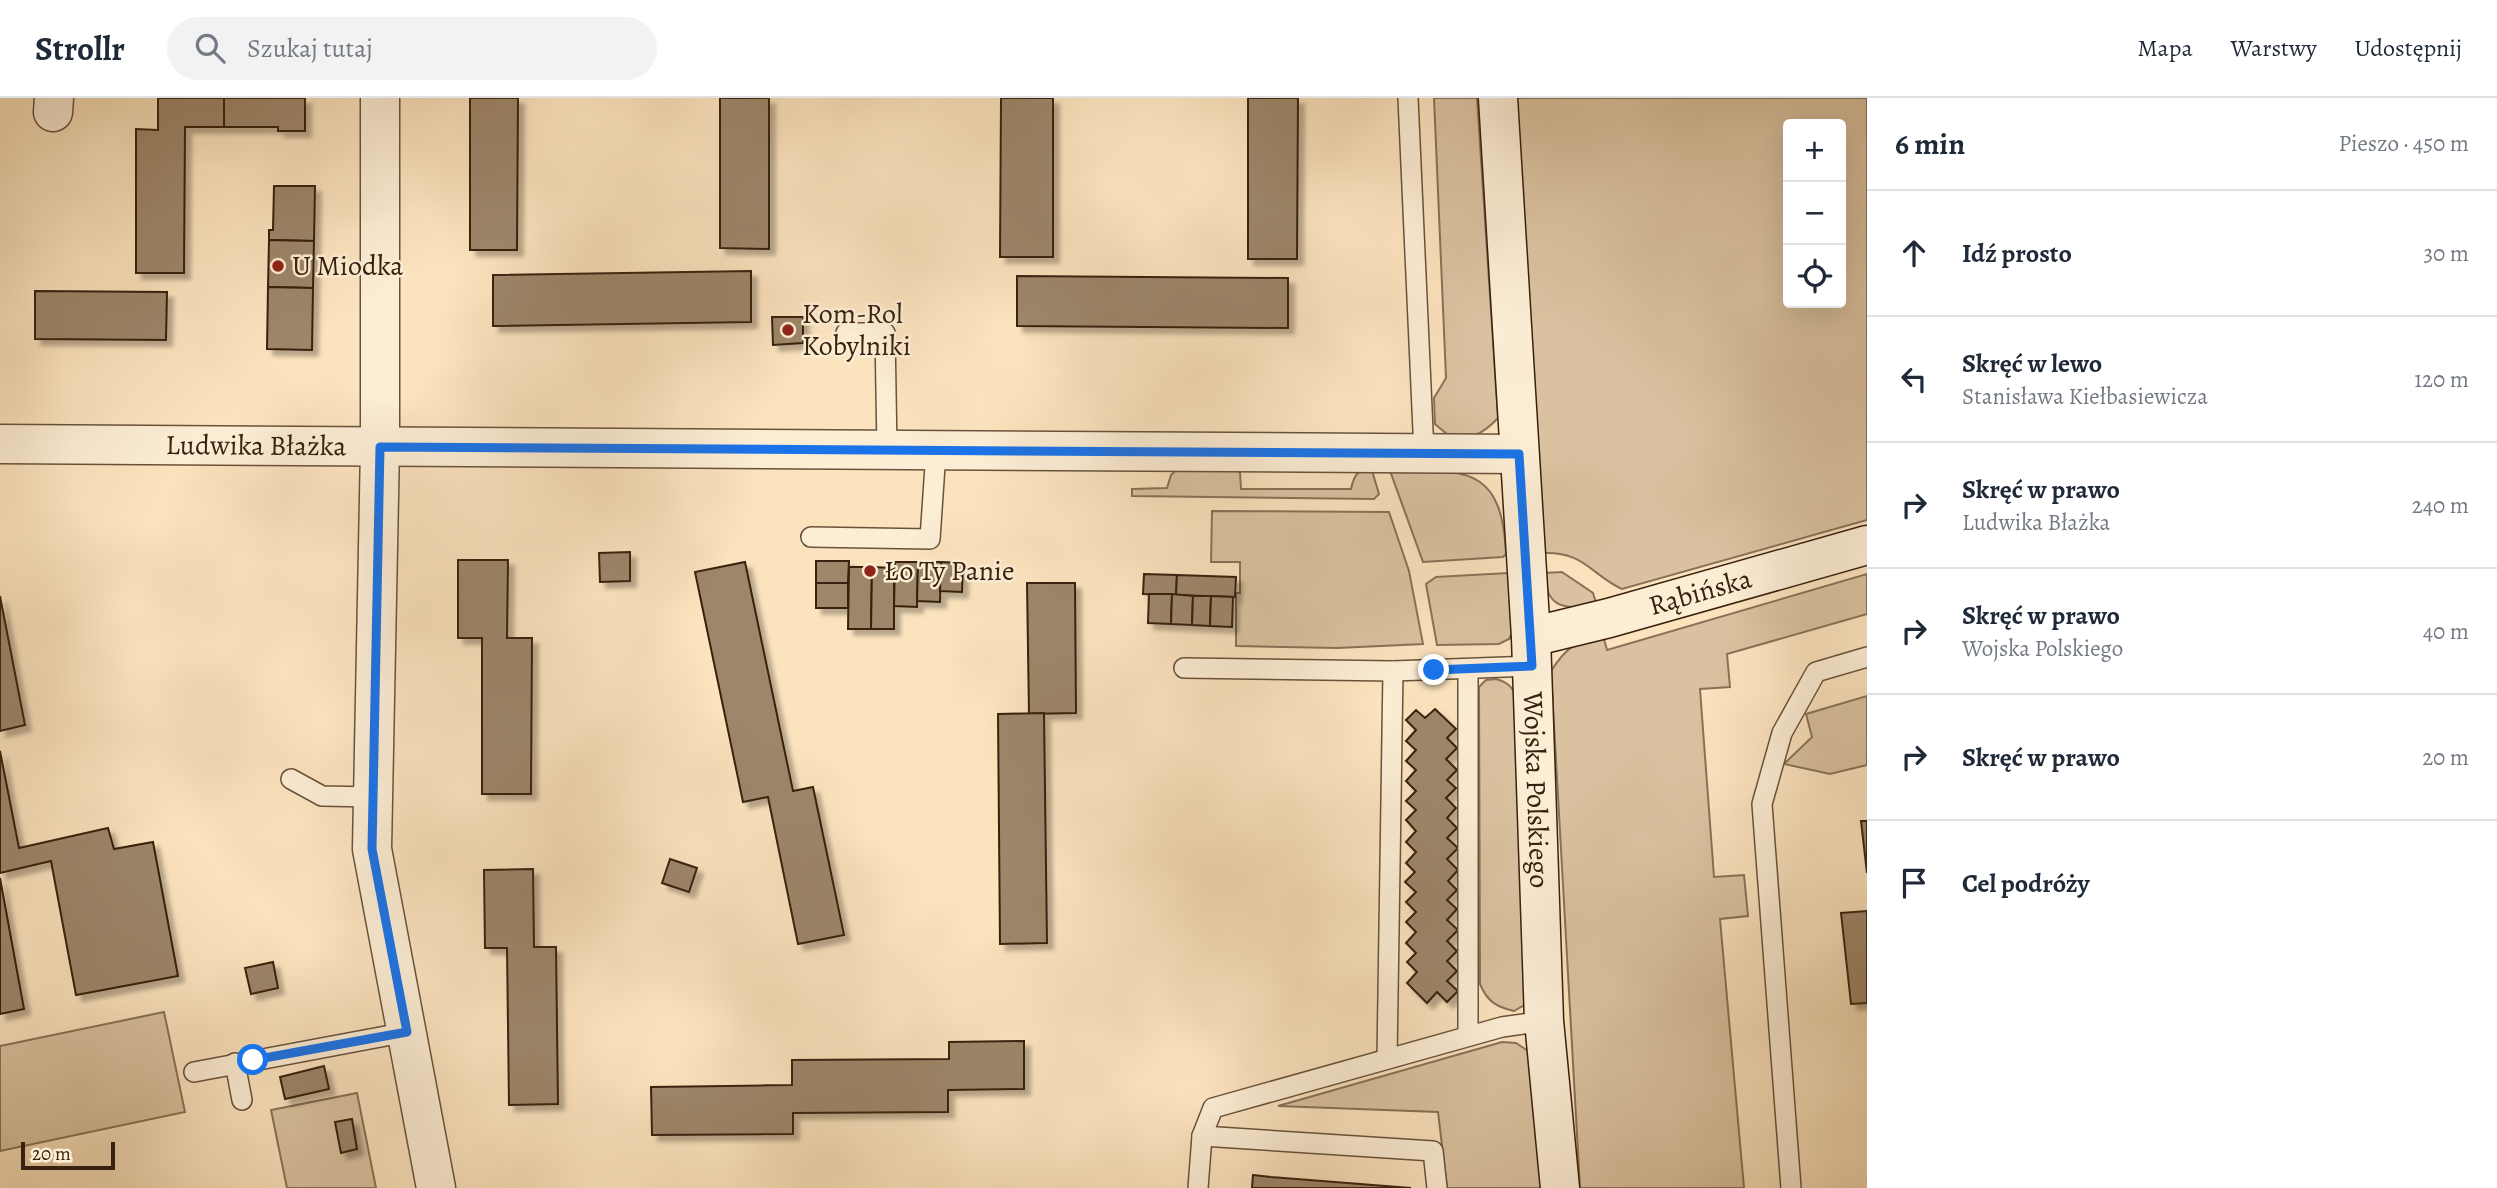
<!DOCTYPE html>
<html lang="pl">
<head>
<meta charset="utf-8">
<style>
  body { margin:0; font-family:Alegreya,serif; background:#f2f2f3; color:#1f2937 }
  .controls { position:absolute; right:21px; top:21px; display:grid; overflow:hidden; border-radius:7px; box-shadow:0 7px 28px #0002 }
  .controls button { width:63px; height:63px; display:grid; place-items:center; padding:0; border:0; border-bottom:2px solid #e0e1e3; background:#fff; color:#1f2937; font:35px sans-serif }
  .scale { position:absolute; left:21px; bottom:18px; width:94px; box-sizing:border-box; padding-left:7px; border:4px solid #38210e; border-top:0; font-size:19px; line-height:24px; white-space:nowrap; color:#38210e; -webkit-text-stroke:5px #fcedd5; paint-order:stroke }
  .stop { position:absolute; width:21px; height:21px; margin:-16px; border:5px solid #1a73e8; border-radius:50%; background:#fff }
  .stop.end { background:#1a73e8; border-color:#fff; box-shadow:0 2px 7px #0008 }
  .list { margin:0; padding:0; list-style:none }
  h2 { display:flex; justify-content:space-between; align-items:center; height:91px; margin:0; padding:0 28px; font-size:30px }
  h2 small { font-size:23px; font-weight:400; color:#747a83 }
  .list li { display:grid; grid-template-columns:46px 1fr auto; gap:21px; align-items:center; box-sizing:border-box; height:126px; padding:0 28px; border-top:2px solid #e0e1e3 }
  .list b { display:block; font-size:26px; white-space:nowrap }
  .list p { margin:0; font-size:23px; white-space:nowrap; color:#747a83 }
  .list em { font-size:23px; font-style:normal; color:#747a83 }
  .icon { flex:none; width:38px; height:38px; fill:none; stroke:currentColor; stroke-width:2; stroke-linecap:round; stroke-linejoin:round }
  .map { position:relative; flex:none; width:1867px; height:1090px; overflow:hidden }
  header { display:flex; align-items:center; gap:42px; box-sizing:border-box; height:98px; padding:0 35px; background:#fff; border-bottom:2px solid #e0e1e3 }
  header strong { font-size:33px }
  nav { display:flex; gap:38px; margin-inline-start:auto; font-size:24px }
  .search { width:490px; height:63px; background:#f2f2f3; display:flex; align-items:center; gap:18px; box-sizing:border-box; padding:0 24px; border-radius:38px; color:#747a83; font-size:26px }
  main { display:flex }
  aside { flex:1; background:#fff }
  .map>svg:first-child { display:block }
  .green { fill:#dac2a0; stroke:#897257; stroke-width:2; fill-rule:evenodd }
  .building { fill:#9d866a; stroke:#38210e; stroke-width:2; filter:url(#shadow) }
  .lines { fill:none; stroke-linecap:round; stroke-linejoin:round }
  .lane-casing { stroke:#69523a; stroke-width:22 }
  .street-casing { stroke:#69523a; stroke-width:41 }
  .secondary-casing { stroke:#38210e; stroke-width:41 }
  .lane { stroke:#fcedd5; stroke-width:19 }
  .street { stroke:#fcedd5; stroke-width:38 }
  .secondary { stroke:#fcedd5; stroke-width:38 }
  .route { stroke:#1a73e8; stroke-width:9 }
  .poi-dot { fill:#8f2418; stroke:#fcedd5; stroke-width:2.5 }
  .labels { text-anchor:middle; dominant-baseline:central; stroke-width:5; stroke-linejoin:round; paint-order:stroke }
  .poi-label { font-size:28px; fill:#38210e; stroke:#fcedd5; text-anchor:start }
  .street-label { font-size:28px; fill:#38210e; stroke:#fcedd5 }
</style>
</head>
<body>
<header>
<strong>Strollr</strong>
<div class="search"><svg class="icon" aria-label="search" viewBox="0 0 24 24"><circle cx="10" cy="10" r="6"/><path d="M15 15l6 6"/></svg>Szukaj tutaj</div>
<nav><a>Mapa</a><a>Warstwy</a><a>Udostępnij</a></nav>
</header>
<main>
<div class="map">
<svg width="1867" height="1090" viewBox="0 0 1867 1090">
  <defs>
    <filter id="shadow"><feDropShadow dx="6" dy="6" stdDeviation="2" flood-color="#0004"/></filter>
  </defs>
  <rect width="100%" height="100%" fill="#fbe3be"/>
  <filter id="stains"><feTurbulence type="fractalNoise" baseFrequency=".00286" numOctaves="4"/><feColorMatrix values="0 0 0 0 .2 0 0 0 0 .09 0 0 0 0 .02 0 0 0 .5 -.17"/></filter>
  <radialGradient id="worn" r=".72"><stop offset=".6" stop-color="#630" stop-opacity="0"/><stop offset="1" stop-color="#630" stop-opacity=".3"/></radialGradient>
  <g class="green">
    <path d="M1434,0H1477L1498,320C1487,332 1468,346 1450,338C1445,335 1440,330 1435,326L1434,300L1446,280Z"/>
    <path d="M1515,0H1867V422L1622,491C1590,476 1584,453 1542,455ZM1788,26H1841V205H1788Z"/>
    <path d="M1179,369H1235L1240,375L1241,391H1351C1354,377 1357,373 1371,369L1379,396L1374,401L1132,398V391L1167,390L1171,377Z"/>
    <path d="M1389,370C1463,374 1502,365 1506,456L1503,459L1423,464Z"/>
    <path d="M1212,413L1389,414L1409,473L1423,546L1337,550L1236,548V495H1240V464H1211Z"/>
    <path d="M1562,474L1593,495L1597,508C1565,510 1547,513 1544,475Z"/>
    <path d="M1508,475L1512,535L1509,541L1499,546L1437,547L1426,486L1436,479Z"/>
    <path d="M1867,476V516L1727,556L1730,589L1700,591L1714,779L1744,777L1748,818L1720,821L1744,1090H1580L1551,573C1567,548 1575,545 1603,537L1607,552Z"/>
    <path d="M1496,581C1507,584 1512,588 1516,599L1528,905L1514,913C1496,909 1487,903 1480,886L1479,589L1486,582Z"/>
    <path d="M1867,598V667L1830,676L1784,666L1812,639L1806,616Z"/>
    <path d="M164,914L185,1014L0,1053V948Z"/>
    <path d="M1502,944L1516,945L1531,955L1543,1090H1447L1438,1014L1278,1008Z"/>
    <path d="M357,995L376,1090H287L271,1012Z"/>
  </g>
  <g class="building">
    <path d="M158,0H224V29H185L184,175H136V31L158,32Z"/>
    <path d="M224,0H305V33H278V29H224Z"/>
    <path d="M470,0H518L517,152H470Z"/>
    <path d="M720,0H769V151L720,150Z"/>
    <path d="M1001,0H1053V159H1000Z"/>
    <path d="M1248,0H1298L1297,161H1248Z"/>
    <path d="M274,88H315L314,143L269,142V132H273Z"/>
    <path d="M269,142L314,143L313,190L268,189Z"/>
    <path d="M751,173V224L493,228V177Z"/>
    <path d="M1017,178L1288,180V230L1017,228Z"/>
    <path d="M268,189L313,190L312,252L267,251Z"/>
    <path d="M35,193L167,194L166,242L35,241Z"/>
    <path d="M772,219H803V245L773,247Z"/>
    <path d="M630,454V483L600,484L599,455Z"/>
    <path d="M458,462H508L507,540H532L531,696H482V540H458Z"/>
    <path d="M816,463H849L848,485H816Z"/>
    <path d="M745,464L793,693L813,689L844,837L798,846L768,699L743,704L695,474Z"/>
    <path d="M895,464H918L917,509L894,508Z"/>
    <path d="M918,464H941L940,504L917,503Z"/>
    <path d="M941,464L963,465L962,494L940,493Z"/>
    <path d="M849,469H872L871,531H848Z"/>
    <path d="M872,469L894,470V531H871Z"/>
    <path d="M1144,476L1177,477L1176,497L1143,496Z"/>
    <path d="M1177,477L1236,479L1235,499L1176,497Z"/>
    <rect x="816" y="485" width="32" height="25"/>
    <path d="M1027,485H1075L1076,615L1029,616Z"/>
    <path d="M1149,496H1172L1171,526L1148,525Z"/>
    <path d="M1172,496L1193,498L1192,527L1171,526Z"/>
    <path d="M0,498L25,627L0,633Z"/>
    <path d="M1193,498H1211L1210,528L1192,527Z"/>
    <path d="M1211,498L1233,499L1232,529L1210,528Z"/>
    <path d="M1435,611L1456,631L1447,640L1457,650L1446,661L1457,672L1447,682L1456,690L1446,700L1456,710L1447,720L1457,730L1447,740L1458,750L1447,761L1458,772L1448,783L1457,792L1447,802L1457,811L1447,822L1458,832L1447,843L1457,853L1447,863L1457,873L1447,883L1458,893L1447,904L1437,894L1427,905L1407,885L1417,874L1407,864L1416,855L1406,845L1416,834L1406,824L1416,814L1406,804L1416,794L1405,784L1415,774L1406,765L1416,754L1406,744L1416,733L1406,722L1416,712L1406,703L1416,693L1406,683L1416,672L1406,663L1416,652L1406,643L1416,632L1406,622L1416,612L1425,620Z"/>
    <path d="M1044,615L1047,845L1000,846L998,616Z"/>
    <path d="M0,653L19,750L108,730L114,751L153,744L178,878L76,897L51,763L0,775Z"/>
    <path d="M1861,723H1867V775Z"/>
    <path d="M670,761L697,770L689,794L662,785Z"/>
    <path d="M533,771L534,849H556L558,1006L509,1007L507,850H485L484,772Z"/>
    <path d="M0,780L24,911L0,916Z"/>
    <path d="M1867,813V905L1851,906L1841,815Z"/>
    <path d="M273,864L278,890L251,896L245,870Z"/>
    <path d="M1024,943V991L948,992V1014L793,1015V1036L652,1037L651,989L792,987V962L949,961V944Z"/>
    <path d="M324,968L329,991L285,1001L280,979Z"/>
    <path d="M352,1021L357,1051L341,1055L335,1024Z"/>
    <path d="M1253,1077L1271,1079L1411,1090H1252Z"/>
  </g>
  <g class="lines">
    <defs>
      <g id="lane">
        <path d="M1408,0L1424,355"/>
        <path d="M846,235H885L887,352"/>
        <path d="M811,439L930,441L936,353"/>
        <path d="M1184,570L1393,573L1532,568"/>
        <path d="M291,681L322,698L373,699"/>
        <path d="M1468,938V571"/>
        <path d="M1387,961L1393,573"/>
        <path d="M235,965L242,1002"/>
        <path d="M194,974L407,934"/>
        <path d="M1202,1038L1433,1053L1437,1090"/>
        <path d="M1198,1090L1202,1038L1213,1010L1502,929L1544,923"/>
        <path d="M1791,1090L1762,706L1782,635L1816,574L1867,559"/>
      </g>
      <g id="street">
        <path d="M380,0V349L372,751L436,1090"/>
        <path d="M53,14L54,0"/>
        <path id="s1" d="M0,346L1519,356"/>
      </g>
      <g id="secondary">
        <path id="s2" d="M1498,0L1531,539L1544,923L1560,1090"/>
        <path id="s3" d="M1531,539L1609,520L1867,447"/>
      </g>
    </defs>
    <use href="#lane" class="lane-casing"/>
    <use href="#street" class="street-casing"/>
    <use href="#secondary" class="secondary-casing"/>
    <use href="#lane" class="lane"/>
    <use href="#street" class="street"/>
    <use href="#secondary" class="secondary"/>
  </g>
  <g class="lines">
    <path class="route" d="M253,962L407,934L372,751L380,349L1519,356L1532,568L1434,572"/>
  </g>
  <g class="poi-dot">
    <circle cx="278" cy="168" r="7"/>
    <circle cx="788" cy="232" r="7"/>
    <circle cx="870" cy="473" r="7"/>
  </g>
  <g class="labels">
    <g class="poi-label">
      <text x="292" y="168">U Miodka</text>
      <text x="802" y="216">Kom-Rol<tspan x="802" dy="32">Kobylniki</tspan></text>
      <text x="884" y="473">Ło Ty Panie</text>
    </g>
    <g class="street-label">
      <text stroke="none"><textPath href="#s1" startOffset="256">Ludwika Błażka</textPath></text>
      <text stroke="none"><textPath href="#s3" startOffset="175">Rąbińska</textPath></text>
      <text stroke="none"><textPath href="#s2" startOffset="693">Wojska Polskiego</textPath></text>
    </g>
  </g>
  <rect width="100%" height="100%" filter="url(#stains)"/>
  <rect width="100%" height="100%" fill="url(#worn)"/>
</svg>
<div class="controls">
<button>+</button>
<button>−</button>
<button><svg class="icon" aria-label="locate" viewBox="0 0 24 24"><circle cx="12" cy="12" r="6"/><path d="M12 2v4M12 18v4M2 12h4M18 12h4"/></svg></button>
</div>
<div class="scale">20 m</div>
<div class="stop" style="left:253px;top:962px"></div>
<div class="stop end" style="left:1434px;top:572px"></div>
</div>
<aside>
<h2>6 min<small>Pieszo · 450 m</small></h2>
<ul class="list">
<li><svg class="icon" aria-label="ahead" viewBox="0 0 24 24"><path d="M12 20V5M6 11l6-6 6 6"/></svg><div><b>Idź prosto</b></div><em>30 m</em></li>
<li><svg class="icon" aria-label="left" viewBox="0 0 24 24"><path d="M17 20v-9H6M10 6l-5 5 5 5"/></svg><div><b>Skręć w lewo</b><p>Stanisława Kiełbasiewicza</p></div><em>120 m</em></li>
<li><svg class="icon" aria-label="right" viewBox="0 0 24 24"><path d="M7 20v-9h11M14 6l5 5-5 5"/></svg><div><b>Skręć w prawo</b><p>Ludwika Błażka</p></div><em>240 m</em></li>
<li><svg class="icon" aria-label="right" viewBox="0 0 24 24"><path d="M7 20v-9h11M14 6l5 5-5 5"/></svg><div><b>Skręć w prawo</b><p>Wojska Polskiego</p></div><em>40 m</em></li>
<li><svg class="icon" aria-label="right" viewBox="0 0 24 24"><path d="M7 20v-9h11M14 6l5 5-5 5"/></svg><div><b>Skręć w prawo</b></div><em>20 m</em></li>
<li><svg class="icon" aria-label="arrive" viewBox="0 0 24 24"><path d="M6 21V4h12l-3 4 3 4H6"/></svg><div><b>Cel podróży</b></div></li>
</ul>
</aside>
</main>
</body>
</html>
